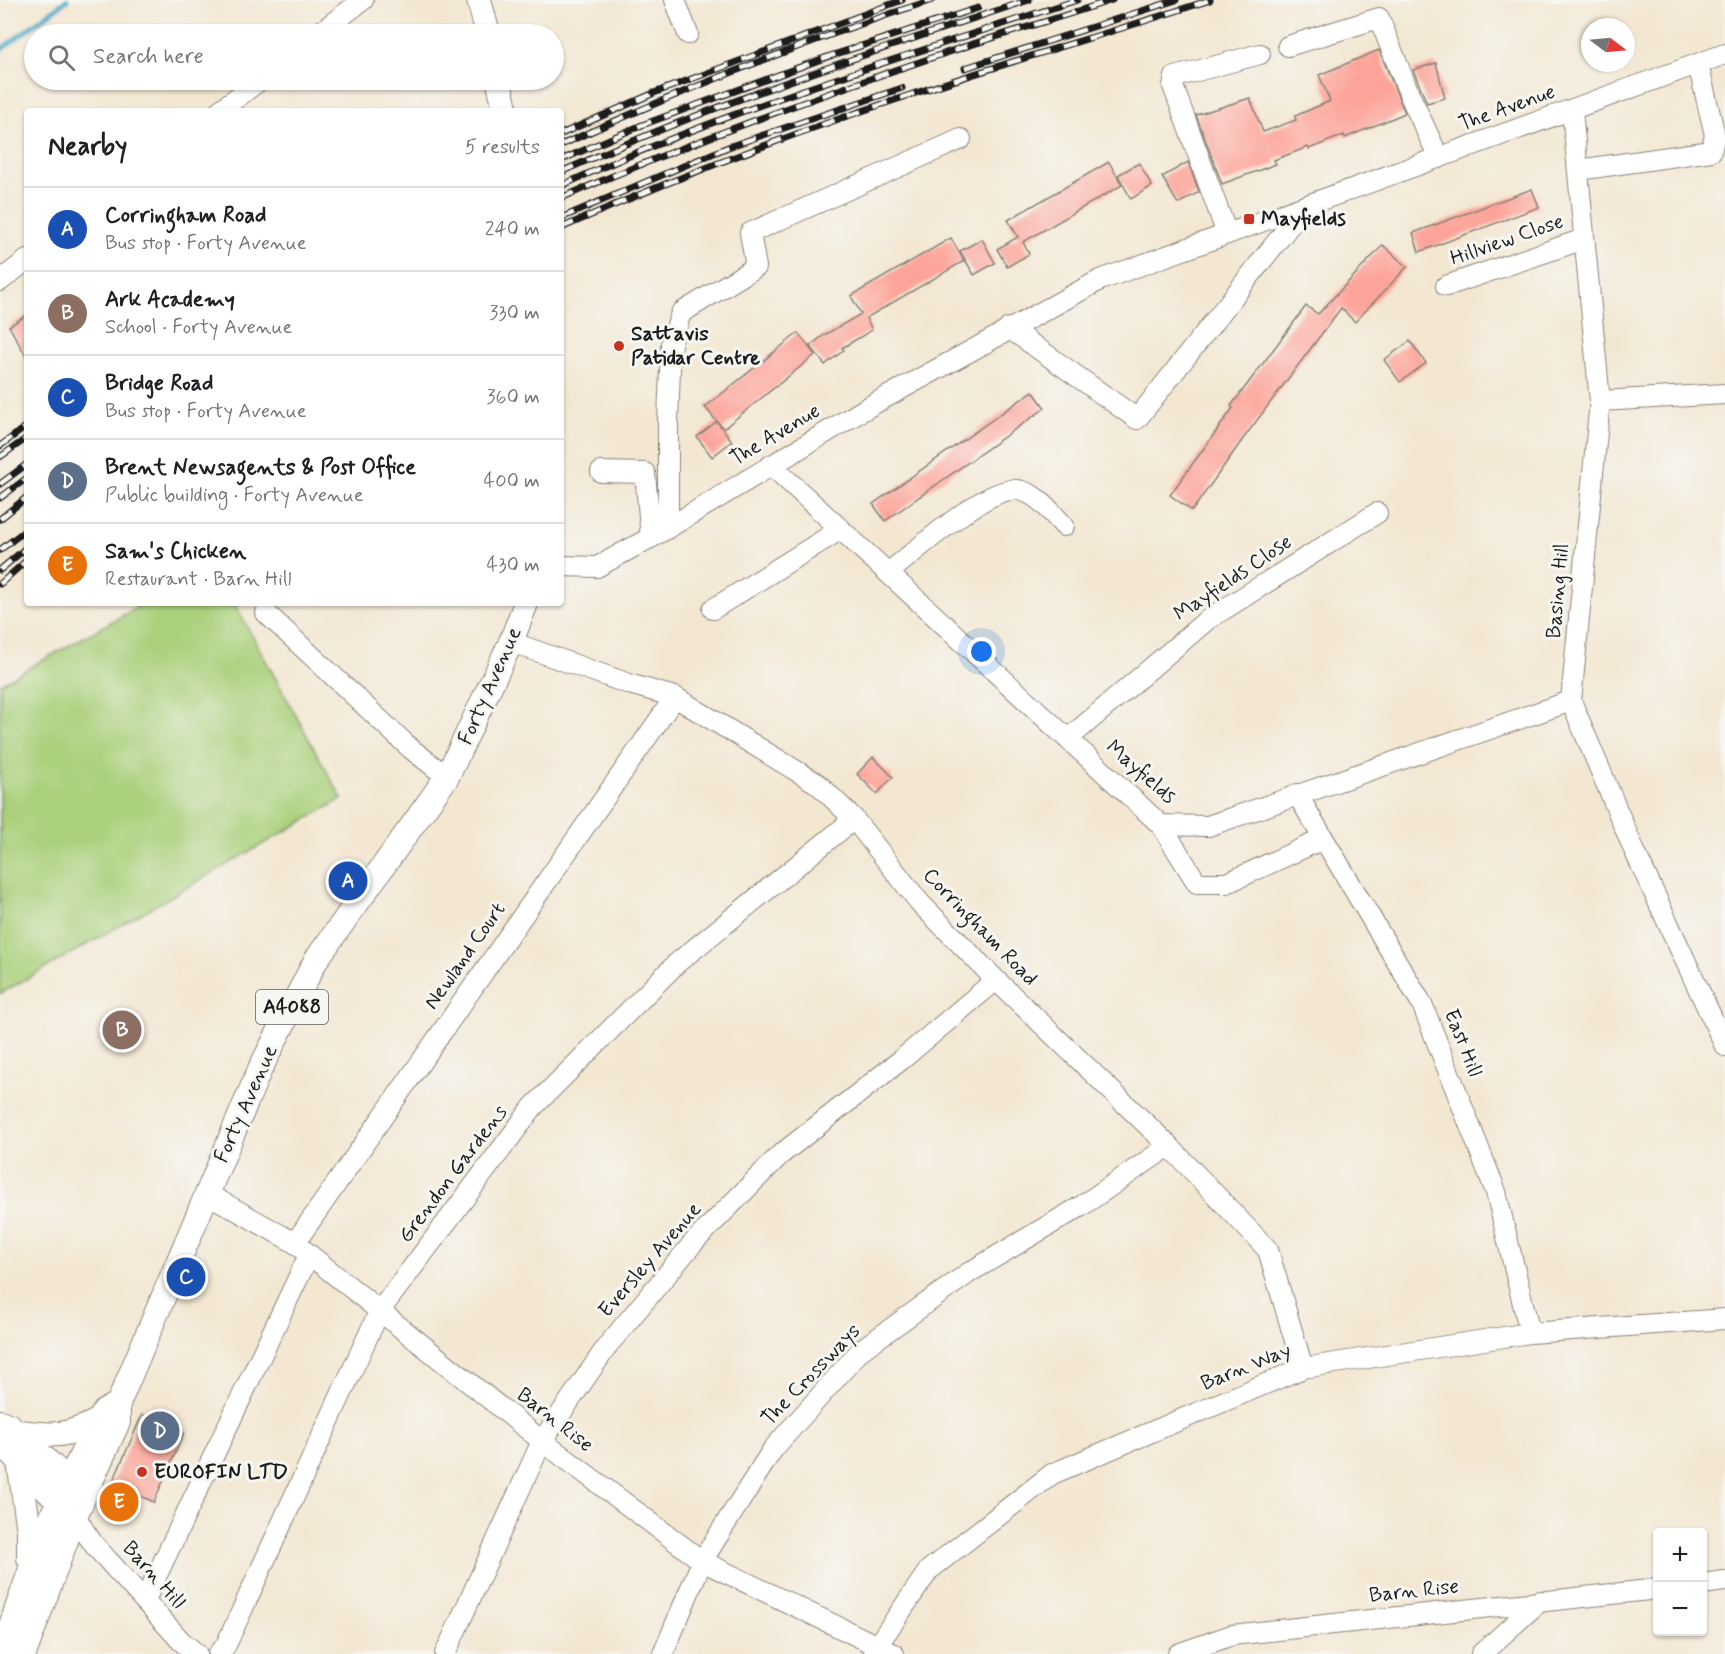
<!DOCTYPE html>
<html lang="en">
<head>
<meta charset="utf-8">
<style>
  body { margin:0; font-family:Mynerve,sans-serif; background:#f2f2f2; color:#202124 }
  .controls { position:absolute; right:18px; bottom:18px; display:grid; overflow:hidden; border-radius:6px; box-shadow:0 2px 4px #0004 }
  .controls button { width:54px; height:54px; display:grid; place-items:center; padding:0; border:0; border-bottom:2px solid #e0e0e0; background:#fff; color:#202124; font:30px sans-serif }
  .compass { position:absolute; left:1581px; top:18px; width:54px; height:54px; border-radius:50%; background:#fff; box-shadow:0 2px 4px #0004; rotate:106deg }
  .you { position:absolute; left:982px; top:652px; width:21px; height:21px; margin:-15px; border:4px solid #fff; border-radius:50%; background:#1a73e8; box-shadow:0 0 0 9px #1a73e833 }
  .badge { display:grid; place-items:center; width:39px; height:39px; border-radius:50%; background:#b45309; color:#fff; font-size:20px; font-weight:700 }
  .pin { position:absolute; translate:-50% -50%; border:3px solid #fff; box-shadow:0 2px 6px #0006 }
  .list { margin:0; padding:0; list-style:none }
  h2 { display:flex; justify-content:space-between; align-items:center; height:78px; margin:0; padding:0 24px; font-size:26px }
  h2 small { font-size:20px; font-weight:400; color:#757577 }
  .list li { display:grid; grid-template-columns:39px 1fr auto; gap:18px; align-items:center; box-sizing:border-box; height:84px; padding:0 24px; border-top:2px solid #e0e0e0 }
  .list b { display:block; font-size:22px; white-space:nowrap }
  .list p { margin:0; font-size:20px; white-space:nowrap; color:#757577 }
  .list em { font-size:20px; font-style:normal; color:#757577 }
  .icon { flex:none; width:33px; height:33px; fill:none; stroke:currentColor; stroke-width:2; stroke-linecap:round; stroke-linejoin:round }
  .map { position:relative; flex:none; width:1725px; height:1654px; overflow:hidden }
  .search { position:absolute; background:#fff; box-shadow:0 2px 4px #0004; left:24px; top:24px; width:540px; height:66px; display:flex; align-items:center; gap:15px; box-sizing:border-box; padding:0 21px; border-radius:33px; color:#757577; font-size:22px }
  .panel { position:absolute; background:#fff; box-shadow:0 2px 4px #0004; left:24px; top:108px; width:540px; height:498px; border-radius:6px }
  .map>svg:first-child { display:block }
  .green { fill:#aad07b; stroke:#63764c; stroke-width:1.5 }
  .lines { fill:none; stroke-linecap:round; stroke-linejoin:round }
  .stream { stroke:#49a9c8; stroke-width:5 }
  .building { fill:#fda49a }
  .minor-casing { stroke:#888277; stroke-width:22 }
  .major-casing { stroke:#888277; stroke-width:26 }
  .minor { stroke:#fff; stroke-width:20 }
  .major { stroke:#fff; stroke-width:24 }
  .rail-casing { stroke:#1c1c1c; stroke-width:7 }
  .rail { stroke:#f6f6f2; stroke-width:4.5; stroke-dasharray:14; stroke-linecap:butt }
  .poi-dot { fill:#c8321e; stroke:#f6f6f2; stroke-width:2 }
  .labels { text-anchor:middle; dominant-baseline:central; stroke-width:6; stroke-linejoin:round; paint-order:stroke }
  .shield { fill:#f6f6f2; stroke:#5d5d5c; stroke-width:1.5 }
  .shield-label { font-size:20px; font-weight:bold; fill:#1c1c1c }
  .street-label { font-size:21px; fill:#1c1c1c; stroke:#f6f6f2 }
  .poi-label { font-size:21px; font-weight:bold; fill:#1c1c1c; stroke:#f6f6f2; text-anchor:start }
</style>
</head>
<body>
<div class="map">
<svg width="1725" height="1654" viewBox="0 0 1725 1654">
  <rect width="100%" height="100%" fill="#f6f6f2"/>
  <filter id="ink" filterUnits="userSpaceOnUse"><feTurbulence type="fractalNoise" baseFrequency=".0167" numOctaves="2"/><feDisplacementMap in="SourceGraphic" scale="12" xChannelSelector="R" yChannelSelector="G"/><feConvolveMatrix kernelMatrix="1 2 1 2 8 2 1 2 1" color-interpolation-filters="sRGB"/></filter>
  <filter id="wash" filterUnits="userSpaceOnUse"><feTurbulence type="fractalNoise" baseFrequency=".008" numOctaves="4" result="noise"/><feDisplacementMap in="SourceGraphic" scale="24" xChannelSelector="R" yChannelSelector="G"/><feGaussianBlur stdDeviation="1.35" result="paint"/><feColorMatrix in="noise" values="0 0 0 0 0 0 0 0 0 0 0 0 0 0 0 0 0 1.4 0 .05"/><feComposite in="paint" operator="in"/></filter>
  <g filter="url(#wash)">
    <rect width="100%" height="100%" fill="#f3e7d2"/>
    <path class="green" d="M145,603H234L342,799L0,994V684Z"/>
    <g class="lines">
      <path class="stream" d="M0,50L67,0"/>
    </g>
    <g id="blocks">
      <g class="building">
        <path d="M1379,50L1405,113L1345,138L1344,135L1309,149L1308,147L1274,160L1276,164L1222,184L1196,115L1250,98L1263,132L1296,120L1295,116L1330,101L1319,75Z"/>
        <path d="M1436,63L1445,98L1427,103L1413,70Z"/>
        <path d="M1109,162L1122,185L1023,242L1029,254L1007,267L997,249L1018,237L1008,220Z"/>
        <path d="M1188,162L1199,192L1178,204L1162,177Z"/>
        <path d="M1139,163L1152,186L1131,199L1118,175Z"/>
        <path d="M1532,189L1539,207L1419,252L1413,233Z"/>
        <path d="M951,238L964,261L866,318L872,330L842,348L844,350L825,365L810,346L824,335L861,314L851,296Z"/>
        <path d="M982,239L995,263L974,275L960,251Z"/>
        <path d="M1383,245L1407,267L1355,322L1341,308L1243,439L1192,511L1170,495L1233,408L1231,406L1306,306L1318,314Z"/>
        <path d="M27,315V358L9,326Z"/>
        <path d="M798,333L815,355L723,429L705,407Z"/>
        <path d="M1410,341L1426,363L1400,382L1384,360Z"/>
        <path d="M1033,391L1045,408L885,521L873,504Z"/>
        <path d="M717,421L732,441L712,457L697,437Z"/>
        <path d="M873,757L893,777L877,794L857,774Z"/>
        <path d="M142,1415L184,1433L154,1502L112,1484Z"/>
      </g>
    </g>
  </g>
  <g filter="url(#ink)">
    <use href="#blocks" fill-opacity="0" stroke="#888277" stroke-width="1.5"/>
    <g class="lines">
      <defs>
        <g id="minor">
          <path d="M675,0L688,34"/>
          <path d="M318,34L363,0"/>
          <path d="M1288,46L1379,18L1411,98L1439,158"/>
          <path d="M1572,110L1600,401L1571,701L1635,852L1725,1046"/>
          <path d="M219,111L260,80"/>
          <path d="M1578,170L1711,151L1715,135L1698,64"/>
          <path d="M1227,234L1173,86L1175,77L1260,54"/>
          <path d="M0,281L27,260"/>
          <path d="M1446,286L1584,239"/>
          <path d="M1009,328L1137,419L1305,206"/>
          <path d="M1600,401L1725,394"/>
          <path d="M771,465L1161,825L1208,826L1571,701"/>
          <path d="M601,472L645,473L651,538"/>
          <path d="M668,528V420L671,344L681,313L756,267L750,233L961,139"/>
          <path d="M561,566L597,567L668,528L870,406L1100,280L1725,54"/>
          <path d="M888,573C914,553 987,485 1018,490C1037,493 1051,512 1064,526"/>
          <path d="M713,609L841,529"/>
          <path d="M266,613L410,748L447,777"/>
          <path d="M511,642L629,684L675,697L818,784L854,819L920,903L996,980L1169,1146L1268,1250L1303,1368"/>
          <path d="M1068,739L1207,620L1377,513"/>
          <path d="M1297,794L1422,1004L1496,1192L1530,1333"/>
          <path d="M1161,825L1197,883H1227L1323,839"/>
          <path d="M206,1193L295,1243L542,1441L702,1561L894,1654"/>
          <path d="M295,1243L675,697"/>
          <path d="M70,1507L85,1532L95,1546L181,1641L197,1654"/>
          <path d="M1702,1584L1725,1581"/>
          <path d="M145,1600L309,1255"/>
          <path d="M218,1654L226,1645L379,1312L533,1107L677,963L854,819"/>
          <path d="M445,1654L542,1441L608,1345L694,1242L780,1155L901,1060L996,980"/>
          <path d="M663,1654L702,1561L773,1449L861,1350L970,1272L1083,1205L1169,1146"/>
          <path d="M874,1654L877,1646L929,1570L1052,1474L1303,1368L1530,1333L1725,1319"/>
          <path d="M1178,1654L1232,1635L1658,1589"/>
          <path d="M1481,1654L1540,1601"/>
        </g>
        <g id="major">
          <path d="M479,0L488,34"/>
          <path d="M498,80L506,111"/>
          <path d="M0,1422L10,1426L61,1474L63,1492"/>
          <path d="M18,1432C53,1436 66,1437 98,1421"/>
          <path d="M0,1442L49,1492H63"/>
          <path d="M19,1462L29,1530V1558"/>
          <path d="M1,1654L44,1532L98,1421L105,1411L118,1404L260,1069L316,960L447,777L511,642L526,603"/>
          <path d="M24,1654L75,1516L118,1422V1404"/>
        </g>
      </defs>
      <use href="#minor" class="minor-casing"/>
      <use href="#major" class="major-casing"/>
      <use href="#minor" class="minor"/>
      <use href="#major" class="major"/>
      <defs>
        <g id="rail">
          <path d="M965,68L1176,0"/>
          <path d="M561,134L654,93L902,0"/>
          <path d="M561,145C682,90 806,41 932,0"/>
          <path d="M561,160L642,125L830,56L978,8"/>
          <path d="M561,172C713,104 871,52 1029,0"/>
          <path d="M561,186C727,109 903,57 1077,0"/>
          <path d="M561,198C686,144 814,97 943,54C999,35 1056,19 1112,0"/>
          <path d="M561,218L728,147L902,88"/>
          <path d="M561,228C677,177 796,132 916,93C1014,60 1113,32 1210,0"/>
          <path d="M0,446L27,426"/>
          <path d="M0,457L27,438"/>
          <path d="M0,484L27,464"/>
          <path d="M0,498L27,478"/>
          <path d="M0,519L27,497"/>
          <path d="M0,550L27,529"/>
          <path d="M0,570L27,547"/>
          <path d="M0,584L27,560"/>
        </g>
      </defs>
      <use href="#rail" class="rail-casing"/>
      <use href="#rail" class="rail"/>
    </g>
  </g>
  <g class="poi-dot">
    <rect x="1243" y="213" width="12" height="12" rx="3"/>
    <circle cx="619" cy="346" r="6"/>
    <circle cx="142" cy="1472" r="6"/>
  </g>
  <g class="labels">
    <rect class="shield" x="256" y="990" width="72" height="34" rx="4.5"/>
    <g class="shield-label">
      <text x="292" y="1007">A4088</text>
    </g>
    <g class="street-label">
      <text transform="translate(1507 108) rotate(-20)">The Avenue</text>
      <text transform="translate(1507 240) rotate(-19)">Hillview Close</text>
      <text transform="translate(775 435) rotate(-31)">The Avenue</text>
      <text transform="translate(1233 578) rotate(-34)">Mayfields Close</text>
      <text transform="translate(1558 591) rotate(-85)">Basing Hill</text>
      <text transform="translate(490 686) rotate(-66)">Forty Avenue</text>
      <text transform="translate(1141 772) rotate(41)">Mayfields</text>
      <text transform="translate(980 927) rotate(46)">Corringham Road</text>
      <text transform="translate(465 956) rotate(-55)">Newland Court</text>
      <text transform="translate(1463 1043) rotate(68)">East Hill</text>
      <text transform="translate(246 1104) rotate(-66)">Forty Avenue</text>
      <text transform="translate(453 1174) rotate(-53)">Grendon Gardens</text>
      <text transform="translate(650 1260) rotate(-49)">Eversley Avenue</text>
      <text transform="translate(1246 1367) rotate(-22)">Barn Way</text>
      <text transform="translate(811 1375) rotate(-46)">The Crossways</text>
      <text transform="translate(555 1420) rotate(38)">Barn Rise</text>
      <text transform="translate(154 1575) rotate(48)">Barn Hill</text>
      <text transform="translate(1414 1591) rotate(-6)">Barn Rise</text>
    </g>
    <g class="poi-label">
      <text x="1261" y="219">Mayfields</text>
      <text x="631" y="334">Sattavis<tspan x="631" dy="24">Patidar Centre</tspan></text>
      <text x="154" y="1472">EUROFIN LTD</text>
    </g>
  </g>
</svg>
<div class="controls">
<button>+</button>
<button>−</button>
</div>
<svg class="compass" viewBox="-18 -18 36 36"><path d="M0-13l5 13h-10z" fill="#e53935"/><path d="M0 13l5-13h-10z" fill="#757577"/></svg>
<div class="you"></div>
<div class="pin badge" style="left:348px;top:881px;background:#1a4fb4">A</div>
<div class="pin badge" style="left:122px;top:1030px;background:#8d6e63">B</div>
<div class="pin badge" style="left:186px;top:1277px;background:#1a4fb4">C</div>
<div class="pin badge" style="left:160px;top:1431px;background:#5c6f8a">D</div>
<div class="pin badge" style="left:119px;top:1502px;background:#e8710a">E</div>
<div class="search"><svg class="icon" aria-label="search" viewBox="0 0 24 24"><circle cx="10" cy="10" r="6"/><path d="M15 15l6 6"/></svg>Search here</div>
<section class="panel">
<h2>Nearby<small>5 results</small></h2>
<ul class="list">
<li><span class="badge" style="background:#1a4fb4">A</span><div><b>Corringham Road</b><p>Bus stop · Forty Avenue</p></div><em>240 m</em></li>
<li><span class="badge" style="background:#8d6e63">B</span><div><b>Ark Academy</b><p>School · Forty Avenue</p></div><em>330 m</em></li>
<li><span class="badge" style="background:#1a4fb4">C</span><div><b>Bridge Road</b><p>Bus stop · Forty Avenue</p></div><em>360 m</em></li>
<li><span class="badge" style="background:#5c6f8a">D</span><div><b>Brent Newsagents &amp; Post Office</b><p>Public building · Forty Avenue</p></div><em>400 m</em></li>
<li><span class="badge" style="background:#e8710a">E</span><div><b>Sam's Chicken</b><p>Restaurant · Barn Hill</p></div><em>430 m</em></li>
</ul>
</section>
</div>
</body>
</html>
